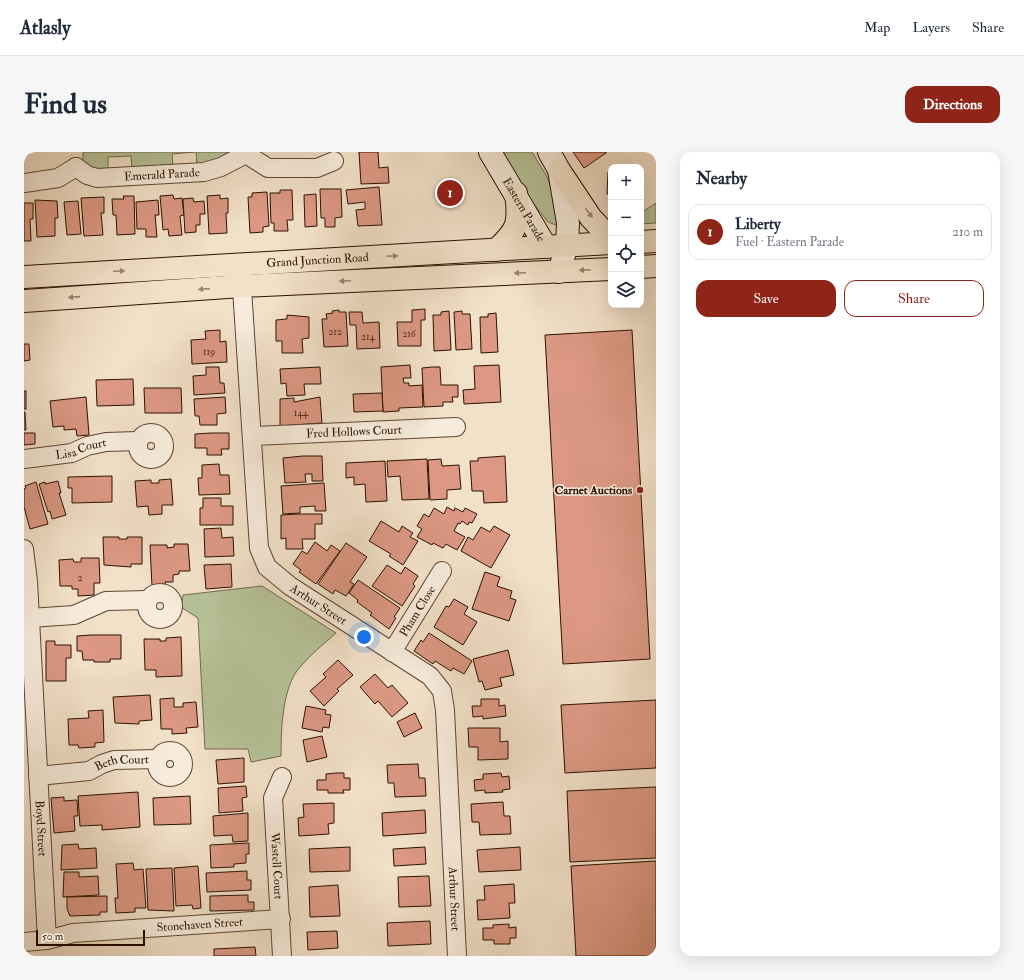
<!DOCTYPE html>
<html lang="en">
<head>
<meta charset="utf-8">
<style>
  body { margin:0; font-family:"IM FELL Double Pica",serif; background:#f6f6f7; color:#1f2937 }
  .controls { position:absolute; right:12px; top:12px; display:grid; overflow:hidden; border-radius:8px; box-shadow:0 4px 16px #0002 }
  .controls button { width:36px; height:36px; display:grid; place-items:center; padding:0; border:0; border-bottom:1px solid #e0e1e3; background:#fff; color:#1f2937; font:20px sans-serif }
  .scale { position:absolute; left:12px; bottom:10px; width:109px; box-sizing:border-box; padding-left:4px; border:2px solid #2c1101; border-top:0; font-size:11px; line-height:14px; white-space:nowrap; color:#2c1101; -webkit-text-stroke:3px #f7ecdc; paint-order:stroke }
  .you { position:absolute; left:340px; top:485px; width:14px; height:14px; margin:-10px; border:3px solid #fff; border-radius:50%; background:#1a73e8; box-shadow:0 0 0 6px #1a73e833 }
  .badge { display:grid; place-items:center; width:26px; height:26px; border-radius:50%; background:#8f2418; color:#fff; font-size:13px; font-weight:700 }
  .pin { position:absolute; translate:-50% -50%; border:2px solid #fff; box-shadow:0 1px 4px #0006 }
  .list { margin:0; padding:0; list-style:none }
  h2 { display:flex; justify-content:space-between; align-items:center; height:52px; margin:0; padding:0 16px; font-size:17px }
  h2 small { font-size:13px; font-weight:400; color:#747a83 }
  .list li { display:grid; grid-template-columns:26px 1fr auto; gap:12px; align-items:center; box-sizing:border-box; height:56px; margin:0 8px 8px; padding:0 8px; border:1px solid #e0e1e3; border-radius:12px }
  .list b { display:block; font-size:15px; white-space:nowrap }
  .list p { margin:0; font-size:13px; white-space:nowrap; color:#747a83 }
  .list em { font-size:13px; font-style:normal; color:#747a83 }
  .actions { display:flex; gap:8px; padding:12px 16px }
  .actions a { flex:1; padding:9px 0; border:1px solid #8f2418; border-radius:12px; text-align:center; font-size:14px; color:#8f2418 }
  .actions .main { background:#8f2418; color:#fff }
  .icon { flex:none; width:22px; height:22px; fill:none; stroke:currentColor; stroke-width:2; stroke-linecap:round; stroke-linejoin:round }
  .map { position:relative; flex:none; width:632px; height:804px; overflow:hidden; border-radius:12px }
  header { display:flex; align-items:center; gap:24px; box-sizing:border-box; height:56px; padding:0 20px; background:#fff; border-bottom:1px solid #e0e1e3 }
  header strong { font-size:19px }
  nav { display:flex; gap:22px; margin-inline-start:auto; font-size:14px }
  .intro { display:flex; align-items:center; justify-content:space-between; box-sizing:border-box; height:96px; padding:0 24px }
  h1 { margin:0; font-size:28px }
  .button { padding:10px 18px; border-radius:12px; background:#8f2418; color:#fff; font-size:14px; font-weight:700 }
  main { display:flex; gap:24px; padding:0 24px }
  aside { flex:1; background:#fff; border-radius:12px; box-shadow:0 4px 16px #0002 }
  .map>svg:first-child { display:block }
  .green { fill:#b7c399; stroke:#726a4d }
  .building { fill:#dc9884; stroke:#2c1101 }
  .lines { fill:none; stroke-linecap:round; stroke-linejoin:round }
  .minor-casing { stroke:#5e4533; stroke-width:20 }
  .secondary-casing { stroke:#2c1101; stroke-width:24 }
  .trunk-casing { stroke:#2c1101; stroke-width:24 }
  .minor { stroke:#f7ecdc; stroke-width:18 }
  .secondary { stroke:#f7ecdc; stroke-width:22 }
  .trunk { stroke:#f2e1c9; stroke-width:22 }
  .oneway { fill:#99836f }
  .poi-dot { fill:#8f2418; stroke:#f7ecdc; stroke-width:1.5 }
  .labels { text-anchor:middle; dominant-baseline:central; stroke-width:3; stroke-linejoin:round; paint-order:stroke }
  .number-label { font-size:10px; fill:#583322 }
  .street-label { font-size:12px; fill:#2c1101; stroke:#f7ecdc }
  .poi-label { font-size:12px; font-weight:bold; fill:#2c1101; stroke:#f7ecdc; text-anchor:end }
</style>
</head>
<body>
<header>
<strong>Atlasly</strong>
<nav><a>Map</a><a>Layers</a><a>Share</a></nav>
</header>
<div class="intro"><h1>Find us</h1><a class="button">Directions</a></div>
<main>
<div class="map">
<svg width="632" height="804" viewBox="0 0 632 804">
  <rect width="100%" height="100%" fill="#f2e1c9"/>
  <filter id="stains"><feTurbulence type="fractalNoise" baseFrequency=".005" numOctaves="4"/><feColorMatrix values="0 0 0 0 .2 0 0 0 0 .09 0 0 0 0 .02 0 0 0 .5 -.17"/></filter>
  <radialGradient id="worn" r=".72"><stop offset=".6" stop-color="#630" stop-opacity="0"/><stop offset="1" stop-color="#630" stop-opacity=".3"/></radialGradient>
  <g class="green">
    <path d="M59,0H171L148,2L149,15L108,17L107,4L84,5V16C76,23 67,16 59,12Z"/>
    <path d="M172,0H210L200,5L173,13Z"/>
    <path d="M477,0H508L522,23L531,43L535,71L532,73L524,70L509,51Z"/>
    <path d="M632,51V71L617,72V61Z"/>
    <path d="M238,434L312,481C300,492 287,502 276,515C258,535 257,578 257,604L227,610L224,597H181L174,466L157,455L159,443Z"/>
  </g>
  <g class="building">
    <path d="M0,0H4L5,2L0,5Z"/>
    <path d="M335,0H354L355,16L364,15L365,31L337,32Z"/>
    <path d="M549,0H582V1L560,16Z"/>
    <path d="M584,20H587V42H583Z"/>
    <path d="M355,35L358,73L334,74L332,58L341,57V50L324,52L322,38Z"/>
    <path d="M296,37H317L318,65L311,66V75H301V66H297Z"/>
    <path d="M256,38H268L269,68H263L264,79H250V71H247L246,41H256Z"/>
    <path d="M243,40L245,74L239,75V80L226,81L224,45H228V41Z"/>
    <path d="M292,42L293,74L281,75L280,43Z"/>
    <path d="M149,43L150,47L158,46L160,63L156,64L158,83L145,84L144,77L139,78L136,44Z"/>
    <path d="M196,43V47L204,46V61H202L203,81L185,82L183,44Z"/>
    <path d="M99,44H110L111,82L93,83L92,63H89L88,47H100Z"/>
    <path d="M80,45V61H77L79,83L60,84L57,46Z"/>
    <path d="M169,46L170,50L180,49L181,62H176V73H172V80L161,81L159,47Z"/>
    <path d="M11,48L33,49L34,66H31V84L13,85Z"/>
    <path d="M134,48L135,63H131L133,85H122V77H113L112,50Z"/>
    <path d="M54,49L57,82L43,83L40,50Z"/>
    <path d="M0,51H9V67H6L7,89H0Z"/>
    <path d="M401,157V168H397V194H374L373,170H388V158Z"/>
    <path d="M315,158V160H322L324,194L300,195L298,167H303L302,162L309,161L308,159Z"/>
    <path d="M425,159L427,198L410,199L409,163H417V160Z"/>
    <path d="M438,159V162H446L448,197L432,198L430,160Z"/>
    <path d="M325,160H338L339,171L355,170L356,196L333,197L332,173H326Z"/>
    <path d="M472,161L474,200L457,201L456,165H464V162Z"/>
    <path d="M263,163L285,165V186L278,187L279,201H258V189H252V168L263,167Z"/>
    <path d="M196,178V190L202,189L203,210L168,212L167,188L182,187L181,179Z"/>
    <path d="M608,178L626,507L539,512L521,183Z"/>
    <path d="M0,192H5L6,208L0,209Z"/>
    <path d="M386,213L387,226H379L380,231H385V234L398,233L399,255L375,256V259L359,260L357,215Z"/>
    <path d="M475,213L477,250L440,252L439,238L451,237L450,214Z"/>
    <path d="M182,215H195L196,231H200L201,241L170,243L169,224L182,223Z"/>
    <path d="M296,215L297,232H280L281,243L263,244L262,231L257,232L256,217Z"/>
    <path d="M408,215H416L417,233H434V245H428L429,250H419V254L400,255L398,216Z"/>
    <path d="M109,227L110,253L73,254L72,228Z"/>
    <path d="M120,236H157L158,261H121Z"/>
    <rect x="0" y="239" width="2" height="18"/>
    <path d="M358,241L359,259L330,260L329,242Z"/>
    <path d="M62,245L65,283L53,284L52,277L40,278V274L29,275L26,249Z"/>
    <path d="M201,245L202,261L193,262V273H176L175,264H171L170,247Z"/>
    <path d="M296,245L298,271L256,274V247L270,246V250Z"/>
    <path d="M0,260H1L2,278H0Z"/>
    <path d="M0,281H11V292L0,293Z"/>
    <path d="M187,281H205V297H197L198,303H183V296H171V282Z"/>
    <path d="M279,304H298L299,329H288V322H281L282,330L261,331L259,306Z"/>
    <path d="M481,304L483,350L460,351L459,339H448L446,309H454V306Z"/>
    <path d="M403,307L405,347L378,348L376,324L364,325L363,309Z"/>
    <path d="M417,307L418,314L435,313L437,337L423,338V347L406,348L404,308Z"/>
    <path d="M361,309L363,349L342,350L341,332L330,333V325L322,326V311Z"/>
    <path d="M195,312L196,323H205L206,342L175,343L174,326H178V313Z"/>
    <path d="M88,324V350L48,351V336H44V325Z"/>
    <path d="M147,327L149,353H138V362L125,363L124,354L113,355L111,329L127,328V331H135V328Z"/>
    <path d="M34,329L37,341H35L42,363L28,367L26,359L24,360L15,332L21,330V332Z"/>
    <path d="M12,330L24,372L6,377L0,355V337L2,336L1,334Z"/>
    <path d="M300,331L302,359H291V354L276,355V361L259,362L257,334Z"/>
    <path d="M179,346H197V354H209V373H176V356H179Z"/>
    <path d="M423,355L430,359L431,356L439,360L441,356L453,362L448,371L445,370L444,373L438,369L436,372L434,371L430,379L441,385L433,398L422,392L419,396L409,391L408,393L393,385L398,377L393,374L400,362L405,365L410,356L420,362Z"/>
    <path d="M275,362H298V372H291V387H278L279,397H262V386L257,387V363Z"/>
    <path d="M357,369L375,380L378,374L389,381L386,385L394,389L379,413L365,404L367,402L345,389Z"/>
    <path d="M470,374L486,383L467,416L437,399L444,385L449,388L457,375L466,380Z"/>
    <path d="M197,376L198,386L209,385L210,404L181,405L180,377Z"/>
    <path d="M79,385H95V387H103V385H118V412H107V415L80,413Z"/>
    <path d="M291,390L303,399L307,393L316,399L292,432L275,420L277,418L269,412L278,399L283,402Z"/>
    <path d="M322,391L343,405L326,430L330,432L322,444L311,438L309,442L294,432Z"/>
    <path d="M150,392H164L166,419H155V422L149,423V430H141L142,435H128L126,393H143V396L150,395Z"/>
    <path d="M57,406H75L76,431H70V443L54,444V437H48V434H36L35,408L49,407L50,410H57Z"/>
    <path d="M207,412L208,435L182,437L180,413Z"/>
    <path d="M363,413L377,422L381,415L394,424L389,432L391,434L378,454L348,434Z"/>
    <path d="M461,420L476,425L473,434L488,439L486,446L492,448L485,469L448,457Z"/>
    <path d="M334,428L376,456L370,465L372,466L365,477L346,463L348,461L333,450L334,448L325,441Z"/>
    <path d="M430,447L444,455L440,462L453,470L439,493L410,475L422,454L425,455Z"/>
    <path d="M405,481L448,509L440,522L429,516L427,519L411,509L409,512L390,499L397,488L399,490Z"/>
    <path d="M67,483H97V507H86V510H70V508H59L58,499H53V484Z"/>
    <path d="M157,485L158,524L132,525V518H121L120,487H136V489H142V486Z"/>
    <path d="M22,489H31V493H47V506H42V529H22Z"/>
    <path d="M484,498L490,523L476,526L478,534L461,538L458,529L455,530L449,507Z"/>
    <path d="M314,508L329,523L313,537L315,539L300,554L286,539L302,525L299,522Z"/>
    <path d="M351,522L364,536L368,533L384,551L368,565L354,549L351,552L336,535Z"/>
    <path d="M126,543L128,568L115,569V572L91,571L89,545Z"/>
    <path d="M150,546V555H159V551L172,550L174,575L162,576L163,581L148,582V577H137L136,547Z"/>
    <path d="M457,547H475V554L481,553L482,564L459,567V564L449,565L448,554H457Z"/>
    <path d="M632,548V616L541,621L537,553Z"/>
    <path d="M282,554L302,558L301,562L307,563L305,576L299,575L298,580L278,576Z"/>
    <path d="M79,558L80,590L71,591V595L55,596L54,593H45L44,567L65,566L64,559Z"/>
    <path d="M391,561L398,576L380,585L373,570Z"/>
    <path d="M444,576H476V590L484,589V607L454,608V595H445Z"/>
    <path d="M298,584L303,605L283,610L279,588Z"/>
    <path d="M220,606V630L194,632L192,608Z"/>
    <path d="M394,612L395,626H401L402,644L371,645L370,631H364L363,613Z"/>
    <path d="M312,621H320V626H326V638H319L320,641H304V638H293V628H302V622Z"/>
    <path d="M477,621L478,625L485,624L486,637L478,638L479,640L461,641V638L451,639L450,628L459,627V622Z"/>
    <path d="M222,634L223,645L218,646L219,659L195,661L194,636Z"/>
    <path d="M632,635V706L546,710L543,639Z"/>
    <path d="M114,640L116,675L78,678V673L56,674L54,644Z"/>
    <path d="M166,644L167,672L130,673L129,646Z"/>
    <path d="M40,645V649L53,648L54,664H50L51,679L30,681L27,646Z"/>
    <path d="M479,650L480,664H486L487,682L456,683L455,670H448L447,652Z"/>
    <path d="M310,651V671L304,672L305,682L275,684L274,666L280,665L279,652Z"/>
    <path d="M401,658L402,681L359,684L358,661Z"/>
    <path d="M224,661V689L209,690L208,683L190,684L189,664Z"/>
    <path d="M225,691V702H222V711L210,712V715L187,716L186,693Z"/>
    <path d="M54,692L55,697L72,696L73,716L37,718L38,693Z"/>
    <path d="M326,695V719L286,720L285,697Z"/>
    <path d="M401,695L402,712L370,714L369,697Z"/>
    <path d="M496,695L497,718L455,720L453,698Z"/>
    <path d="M632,709V804H552L547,714Z"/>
    <path d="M109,711L110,718L119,717L122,756H111V760L92,761L91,746H94L92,712Z"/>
    <path d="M174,714L177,756L169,757L168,753L152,754L150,716Z"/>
    <path d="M148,716L150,759L124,758L122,717Z"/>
    <path d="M223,719V728H227V738L183,740L182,721Z"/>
    <path d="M40,720H55V725L74,724L75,743L39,745Z"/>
    <path d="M405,724L407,754L375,755L374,725Z"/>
    <path d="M490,732L491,751H485L486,766L454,768L453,748H461L460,734Z"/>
    <path d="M314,733L316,764L286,765L285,735Z"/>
    <path d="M224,743V750H230V758L186,759V744Z"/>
    <path d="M83,744V760H76V763L46,764L43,757V745Z"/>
    <path d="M406,769L407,792L364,794L363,771Z"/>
    <path d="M485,772V776L492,775V786H486V792H470V788H459V776H469V773Z"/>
    <path d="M313,779L314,796L284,798L283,780Z"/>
    <path d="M231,795L232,804H190V797Z"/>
  </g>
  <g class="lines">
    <defs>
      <g id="minor">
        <path id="s1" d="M52,15L63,23L73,26L180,20L197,15L222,2L244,16H293L310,9"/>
        <path d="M0,31L34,26L52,15"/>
        <path id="s2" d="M217,121L235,396L243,415L266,434L406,524L418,539L421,558L433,804"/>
        <circle cx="127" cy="294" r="13"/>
        <path id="s3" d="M228,284L432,275"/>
        <path id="s4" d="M0,307L48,301L63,294L82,290L114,289"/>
        <path id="s5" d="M0,397L4,429L23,788"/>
        <circle cx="136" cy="454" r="13"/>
        <path d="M6,466L50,463L82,449L124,448"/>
        <path id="s6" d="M368,500L418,419"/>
        <circle cx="146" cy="612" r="13"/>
        <path id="s7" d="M14,624L65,619L78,612L90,608L134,607"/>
        <path id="s8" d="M258,625L249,646L258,804"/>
        <path id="s9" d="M0,790L23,788L49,781L257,767"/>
      </g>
      <g id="secondary">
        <path id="s10" d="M466,0L522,95"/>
        <path d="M525,0L535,18L544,71L543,93L535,120"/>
      </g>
      <g id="trunk">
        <path d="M535,18L567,66L587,87"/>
        <path d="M617,90L632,89"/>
        <path d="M472,98C494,78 496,71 492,41"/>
        <path d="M617,115L632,114"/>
        <path id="s11" d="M0,125L587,91"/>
        <path d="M0,149L218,134L587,117"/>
      </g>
    </defs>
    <use href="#minor" class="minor-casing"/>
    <use href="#secondary" class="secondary-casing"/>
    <use href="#trunk" class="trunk-casing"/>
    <use href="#minor" class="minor"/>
    <use href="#secondary" class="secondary"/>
    <use href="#trunk" class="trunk"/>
  </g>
  <defs><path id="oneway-solid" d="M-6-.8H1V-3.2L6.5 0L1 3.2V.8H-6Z"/></defs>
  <g class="oneway">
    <use href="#oneway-solid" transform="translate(565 61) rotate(54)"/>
    <use href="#oneway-solid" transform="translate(368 104) rotate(-3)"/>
    <use href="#oneway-solid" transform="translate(561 118) rotate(177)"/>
    <use href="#oneway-solid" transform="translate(95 119) rotate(-3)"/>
    <use href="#oneway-solid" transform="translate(496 121) rotate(177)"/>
    <use href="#oneway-solid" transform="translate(321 129) rotate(177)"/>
    <use href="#oneway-solid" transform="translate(180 137) rotate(176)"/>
    <use href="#oneway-solid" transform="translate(50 145) rotate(176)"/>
  </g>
  <circle class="poi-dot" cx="616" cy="338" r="4"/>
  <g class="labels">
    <g class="number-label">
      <text x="311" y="180">212</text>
      <text x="385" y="182">216</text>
      <text x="344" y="185">214</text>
      <text x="185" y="200">119</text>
      <text x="277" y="261">144</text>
      <text x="56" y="426">2</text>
    </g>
    <g class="street-label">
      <text stroke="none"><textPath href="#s1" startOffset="89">Emerald Parade</textPath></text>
      <text stroke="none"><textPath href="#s10" startOffset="67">Eastern Parade</textPath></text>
      <text stroke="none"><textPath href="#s11" startOffset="294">Grand Junction Road</textPath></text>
      <text stroke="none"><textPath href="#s3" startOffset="102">Fred Hollows Court</textPath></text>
      <text stroke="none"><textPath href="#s4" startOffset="58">Lisa Court</textPath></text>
      <text stroke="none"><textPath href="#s2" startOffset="360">Arthur Street</textPath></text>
      <text stroke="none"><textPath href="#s6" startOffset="48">Pham Close</textPath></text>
      <text stroke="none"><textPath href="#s7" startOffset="86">Beth Court</textPath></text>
      <text stroke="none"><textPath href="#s5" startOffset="280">Boyd Street</textPath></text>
      <text stroke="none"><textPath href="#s8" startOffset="91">Wastell Court</textPath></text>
      <text stroke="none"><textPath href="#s2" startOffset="720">Arthur Street</textPath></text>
      <text stroke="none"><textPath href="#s9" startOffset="177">Stonehaven Street</textPath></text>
    </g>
    <g class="poi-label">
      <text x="608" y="338">Carnet Auctions</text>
    </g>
  </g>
  <rect width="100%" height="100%" filter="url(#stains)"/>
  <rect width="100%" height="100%" fill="url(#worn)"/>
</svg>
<div class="controls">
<button>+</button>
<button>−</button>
<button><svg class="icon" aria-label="locate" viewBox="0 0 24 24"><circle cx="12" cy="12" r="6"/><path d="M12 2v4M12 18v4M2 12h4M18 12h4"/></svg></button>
<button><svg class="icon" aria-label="layers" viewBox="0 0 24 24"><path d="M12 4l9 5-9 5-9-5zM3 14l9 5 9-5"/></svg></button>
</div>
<div class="scale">50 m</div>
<div class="you"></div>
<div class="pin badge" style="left:426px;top:41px">1</div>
</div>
<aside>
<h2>Nearby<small></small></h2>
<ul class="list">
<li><span class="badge">1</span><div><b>Liberty</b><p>Fuel · Eastern Parade</p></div><em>210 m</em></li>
</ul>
<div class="actions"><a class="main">Save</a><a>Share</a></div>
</aside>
</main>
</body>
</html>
